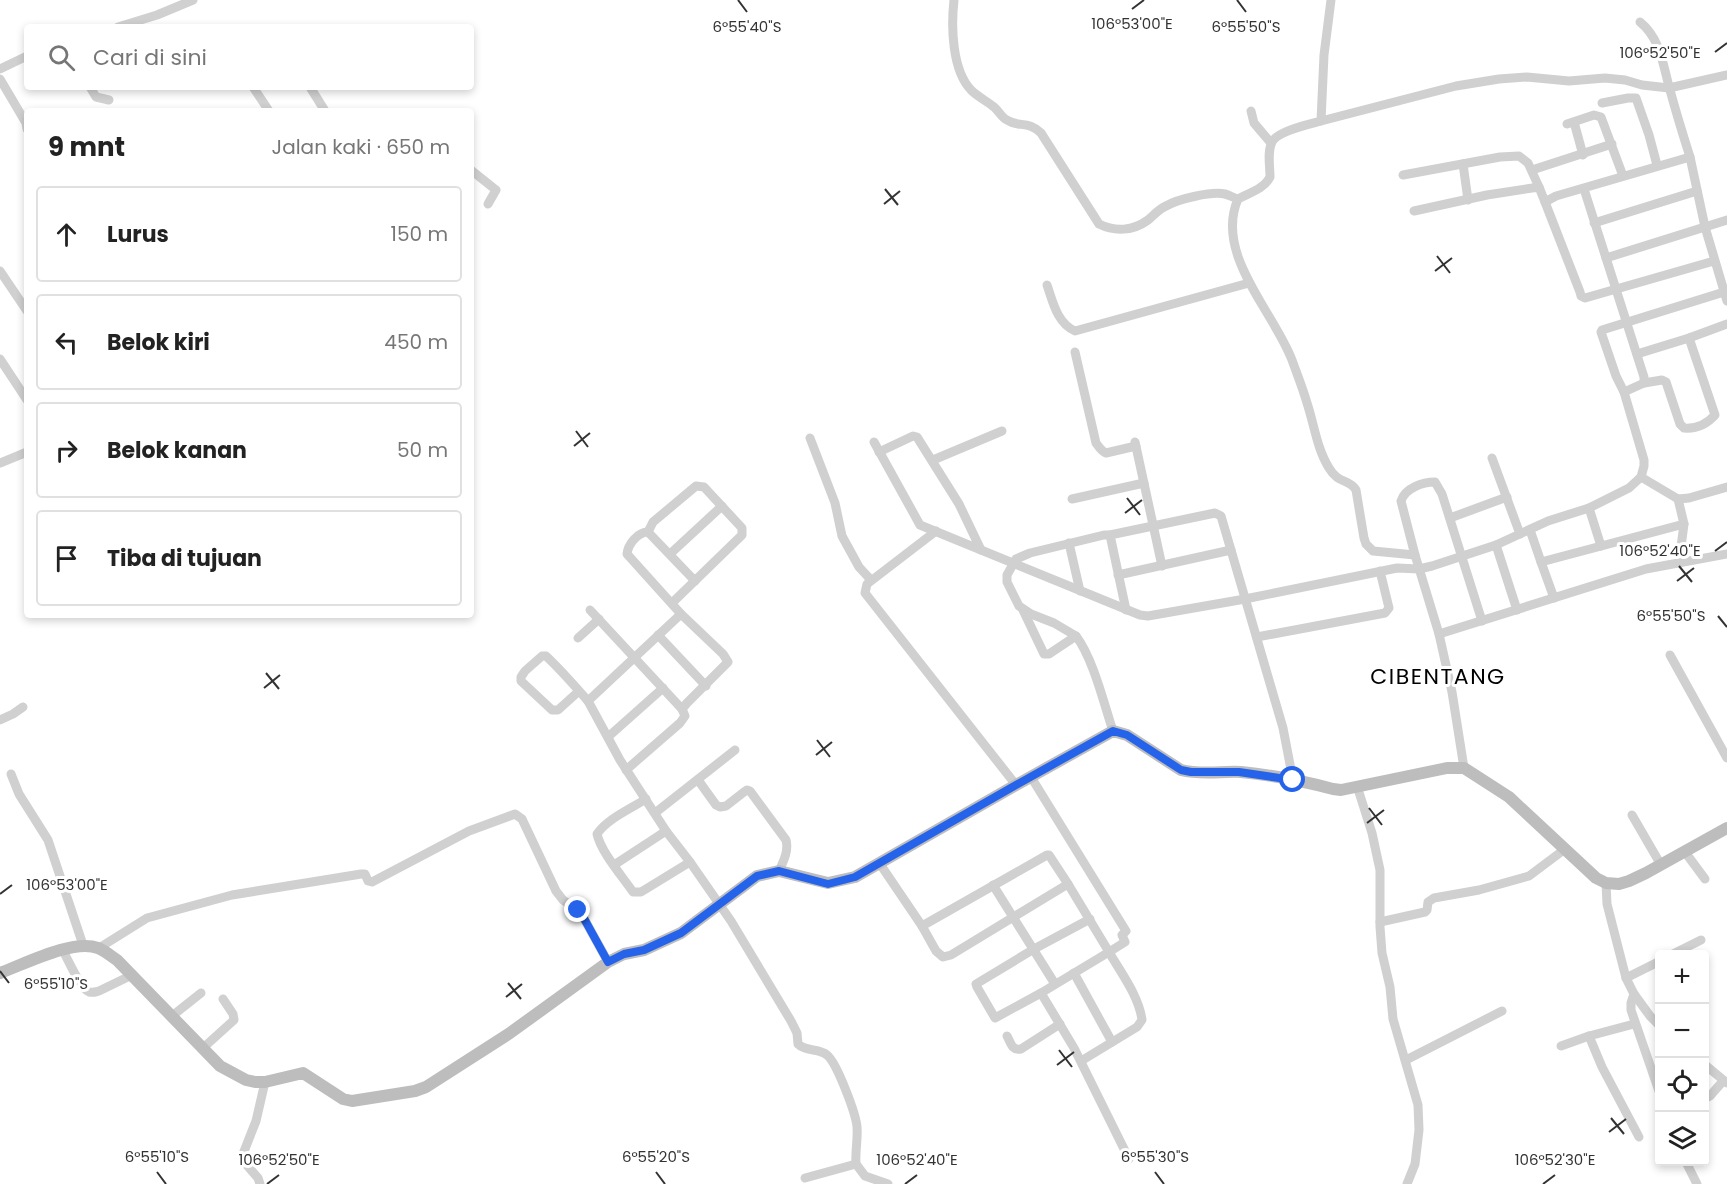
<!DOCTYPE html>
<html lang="id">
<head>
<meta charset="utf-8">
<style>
  body { margin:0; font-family:Poppins,sans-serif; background:#f2f2f2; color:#222 }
  .controls { position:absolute; right:18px; bottom:18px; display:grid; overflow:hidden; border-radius:6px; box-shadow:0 3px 9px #0003 }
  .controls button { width:54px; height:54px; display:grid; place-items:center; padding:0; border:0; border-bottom:2px solid #e0e0e0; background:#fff; color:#222; font:30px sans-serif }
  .stop { position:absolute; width:18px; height:18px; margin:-14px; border:4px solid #2563eb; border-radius:50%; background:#fff }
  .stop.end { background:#2563eb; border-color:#fff; box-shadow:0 2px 6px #0008 }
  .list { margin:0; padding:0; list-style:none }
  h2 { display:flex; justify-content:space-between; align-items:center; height:78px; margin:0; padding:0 24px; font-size:26px }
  h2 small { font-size:20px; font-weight:400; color:#767676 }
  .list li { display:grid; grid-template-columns:39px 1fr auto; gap:18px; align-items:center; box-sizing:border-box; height:96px; margin:0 12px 12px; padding:0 12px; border:2px solid #e0e0e0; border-radius:6px }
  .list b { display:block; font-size:22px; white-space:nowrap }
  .list em { font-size:20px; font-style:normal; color:#767676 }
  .icon { flex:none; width:33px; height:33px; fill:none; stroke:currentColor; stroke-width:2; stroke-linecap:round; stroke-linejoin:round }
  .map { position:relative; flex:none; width:1727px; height:1184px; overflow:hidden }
  .search { position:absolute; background:#fff; box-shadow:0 3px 9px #0003; left:24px; top:24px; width:450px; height:66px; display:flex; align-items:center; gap:15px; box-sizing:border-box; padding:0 21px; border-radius:6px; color:#767676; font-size:22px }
  .panel { position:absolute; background:#fff; box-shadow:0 3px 9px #0003; left:24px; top:108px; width:450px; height:510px; border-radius:6px }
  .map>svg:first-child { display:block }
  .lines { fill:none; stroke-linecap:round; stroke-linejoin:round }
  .street { stroke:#d0d0d0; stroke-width:9 }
  .secondary { stroke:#bdbdbd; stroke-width:12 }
  .route { stroke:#2563eb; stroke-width:8 }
  .ticks { fill:none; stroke:#333; stroke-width:2 }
  .labels { text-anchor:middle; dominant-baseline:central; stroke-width:6; stroke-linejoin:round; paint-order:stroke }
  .quarter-label { font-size:22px; letter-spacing:1.5px; fill:#000; stroke:#fff }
  .ticks-label { font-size:15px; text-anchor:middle; fill:#333; stroke:#fff; stroke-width:6; stroke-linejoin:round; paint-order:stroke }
</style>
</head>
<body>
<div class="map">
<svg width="1727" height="1184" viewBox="0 0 1727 1184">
  <rect width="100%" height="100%" fill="#fff"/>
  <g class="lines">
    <g class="street">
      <path d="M954,0C951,27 952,70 971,90C978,97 987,101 994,107C999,111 1001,117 1007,120C1019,128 1028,120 1041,133L1099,224C1115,232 1133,231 1148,220C1154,215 1159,209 1166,206C1178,199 1212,191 1225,194C1229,195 1234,198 1238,199"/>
      <path d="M1331,0L1324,55L1321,121C1310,124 1277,131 1272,142C1267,152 1270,166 1270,177C1264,189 1249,193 1238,199C1214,254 1274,312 1292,360C1297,374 1303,389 1307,403C1314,424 1317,449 1329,468C1339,485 1349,478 1356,490L1364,538L1366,544L1373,551L1415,555L1439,634L1452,692L1464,768"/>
      <path d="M1640,22C1661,39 1663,66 1670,90C1676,112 1683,135 1690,157"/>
      <path d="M118,27L157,15L193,0"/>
      <path d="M0,69L27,56"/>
      <path d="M0,79L26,123L27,129"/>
      <path d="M90,87L96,97L109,100"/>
      <path d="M253,87L269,111"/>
      <path d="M310,87L325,111"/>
      <path d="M1602,103L1628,98H1636L1649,135L1657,165"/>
      <path d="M1251,111L1254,123L1271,143"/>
      <path d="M1321,121L1456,86L1499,79L1527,77L1569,81L1605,78L1625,80L1642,85L1669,88L1727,75"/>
      <path d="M1574,122L1583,155"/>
      <path d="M1567,124L1594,115L1601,117L1623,176"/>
      <path d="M1463,164L1468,200"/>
      <path d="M471,170L496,190L488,204"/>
      <path d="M1532,170L1612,144"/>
      <path d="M1403,175L1500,157L1519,156L1528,163L1539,187"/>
      <path d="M1545,202L1580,292L1581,296L1585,298L1714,261"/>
      <path d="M1414,211L1487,195L1539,187L1545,202L1556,196L1690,157L1705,227L1727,301"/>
      <path d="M1594,223L1697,191"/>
      <path d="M1606,258L1727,220"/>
      <path d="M0,271L27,311"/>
      <path d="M1047,285C1053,302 1057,323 1075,331L1249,283"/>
      <path d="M1075,352L1096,443C1099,447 1101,451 1106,453L1136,446"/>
      <path d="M1637,354L1689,338L1727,324"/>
      <path d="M0,359L27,400"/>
      <path d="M1644,383L1662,380L1666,382L1680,424L1684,428C1696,429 1707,424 1715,415L1689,338"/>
      <path d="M1624,392L1616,376L1601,332L1602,330L1724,292"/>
      <path d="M810,438L835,503L842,536L859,567L871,580"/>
      <path d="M874,442L920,525L1140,615L1148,616L1245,599L1397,568L1419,569L1432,566L1496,545L1548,521L1589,508L1629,488L1641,477L1644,466V460L1624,392L1644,383V377L1584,189"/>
      <path d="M1135,442L1162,566"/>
      <path d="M879,452L913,436L917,437L959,504L981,550"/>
      <path d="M1492,458L1520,534"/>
      <path d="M933,460L1002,431"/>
      <path d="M0,463L27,452"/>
      <path d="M1641,477L1678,499L1689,498L1727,487"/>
      <path d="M1072,499L1144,483"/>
      <path d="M1678,499L1684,524L1679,562"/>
      <path d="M1589,508L1601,546"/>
      <path d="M1450,518L1507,497"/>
      <path d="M1530,530L1541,562L1684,524"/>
      <path d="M936,531L867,584L865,593L1016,785"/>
      <path d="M648,532C638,532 628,544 627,554L681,614L588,701L620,760L666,831L690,862L731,921L791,1021L797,1033L798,1044C806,1052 819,1048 827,1055C837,1063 856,1114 857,1127C858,1139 855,1152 856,1164L865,1176L888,1184"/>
      <path d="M648,532L653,522L696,486L704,487L742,528V535L672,603"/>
      <path d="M648,532L695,581"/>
      <path d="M1110,535H1104L1030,553L1016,559L1007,575V582L1019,606L1031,614L1054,623L1076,636C1093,658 1104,704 1113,731"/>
      <path d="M1069,543L1080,591"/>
      <path d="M1496,545L1517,610"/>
      <path d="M670,554L722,506"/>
      <path d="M1415,555L1401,501C1405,488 1423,482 1435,482L1442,494L1482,621"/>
      <path d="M1541,562L1554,598"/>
      <path d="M1118,575L1231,550"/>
      <path d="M590,610L682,709"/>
      <path d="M1023,610L1044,654H1049L1076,636"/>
      <path d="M1126,610L1110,535L1215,513L1221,516L1283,728L1293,780"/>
      <path d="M1439,634L1646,569L1727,554"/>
      <path d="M658,635L706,686"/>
      <path d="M1257,637L1385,613L1389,608L1380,571"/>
      <path d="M578,638L599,619"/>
      <path d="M1670,655L1727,758"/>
      <path d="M579,691L558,710H552L521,681V677L525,671L542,656H546C561,670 574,685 588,701"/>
      <path d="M0,720L13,714L23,707"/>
      <path d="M608,737L663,688"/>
      <path d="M626,770L680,723L685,716L682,709L687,703L728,662L723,654L681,614"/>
      <path d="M11,774L19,794L48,840L83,945"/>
      <path d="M1031,777L1126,931L1122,935L1125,942L1109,952C1121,973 1139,996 1142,1020L1137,1027L1081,1061"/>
      <path d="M698,780L716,805L720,807L726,806L744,792L747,790L750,791L786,840C789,851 783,862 779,871"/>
      <path d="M1357,786L1372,833L1380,870V927L1382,953L1390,987L1393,1019L1418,1105L1419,1130L1415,1164L1407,1184"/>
      <path d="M646,799C630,809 607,819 597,834C601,852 622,876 633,892H641L690,862"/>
      <path d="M655,813L735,750"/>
      <path d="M1632,815L1661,865"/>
      <path d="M1685,852L1705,879"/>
      <path d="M880,864L922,926L936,951L943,957L951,955L1068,884L1109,952L1041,993L1074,1048L1129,1159"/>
      <path d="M614,865L666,831"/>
      <path d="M1606,883L1607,904L1626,978L1634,994L1650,1016L1660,1026"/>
      <path d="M993,885L1055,984"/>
      <path d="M1380,922L1425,912L1427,910L1428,902L1434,898L1479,890L1529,876L1565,849"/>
      <path d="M922,926L1047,855H1049L1068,884"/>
      <path d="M99,948L147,918L232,895L361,874H365L368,881L372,882L469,831L515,814L522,819L556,891L563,900L581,913L608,962"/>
      <path d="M62,949C68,959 80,988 89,992C94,993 95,992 99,991L132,975"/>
      <path d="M1673,954L1701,940"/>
      <path d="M1074,973L1112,1042"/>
      <path d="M1626,978L1660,961"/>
      <path d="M1041,993L995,1018L977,987L976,984L1034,949L1090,919"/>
      <path d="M1634,994L1631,1003V1010L1660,1094"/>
      <path d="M172,1016L201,993"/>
      <path d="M1007,1036C1011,1043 1012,1051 1021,1049L1060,1024"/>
      <path d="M1589,1036L1602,1067L1639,1137"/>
      <path d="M1561,1046L1589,1036L1634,1024"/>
      <path d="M203,1048L234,1020L233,1014L223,999"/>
      <path d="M1406,1060L1502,1011"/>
      <path d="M1704,1064L1727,1083"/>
      <path d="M1704,1099L1710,1096L1723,1081"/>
      <path d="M1686,1162L1697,1184"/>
      <path d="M805,1178L856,1164"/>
      <path d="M260,1184L258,1178L245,1163L243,1154L256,1121L265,1082"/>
    </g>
    <path class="secondary" d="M0,973C25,964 72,939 98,948C104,950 111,956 117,960L220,1066L246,1080L255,1082H265L303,1073L343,1099L352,1101L415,1091L426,1087L510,1033L608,962L624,954L644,950L681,933L757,876L779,871L828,883L855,877L1016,785L1113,731L1127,735L1181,770C1201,775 1221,771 1241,772C1272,775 1303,781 1333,789L1341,790L1447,768H1464L1509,797L1596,878L1606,883L1619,884L1629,881L1646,873L1727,828"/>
  </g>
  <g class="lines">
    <path class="route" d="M578,910L581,913L608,962L624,954L644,950L681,933L757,876L779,871L828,884L855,877L1016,785L1113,731L1127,735L1181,770L1191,772H1239L1293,780"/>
  </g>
  <path class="ticks" d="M738,0L747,12M1237,0L1246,12M1132,9L1144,0M1715,52L1727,43M885,189L898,205M884,204L900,191M1437,256L1450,273M1435,271L1452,258M576,431L588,447M574,446L590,433M1127,498L1140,515M1125,513L1142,500M1715,551L1727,542M1679,566L1692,582M1677,581L1694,568M1718,616L1727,627M266,673L279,689M264,688L280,675M817,740L830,757M816,755L832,742M1369,808L1382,825M1367,823L1384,810M0,894L12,885M0,971L9,983M508,983L521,999M506,997L522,984M1059,1050L1072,1067M1057,1065L1074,1052M1611,1118L1624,1134M1609,1132L1626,1119M157,1172L166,1184M656,1172L665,1184M1155,1172L1164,1184M267,1184L279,1175M905,1184L917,1175M1543,1184L1555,1175"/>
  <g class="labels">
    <g class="quarter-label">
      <text x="1438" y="676">CIBENTANG</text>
    </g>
  </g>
  <g class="ticks-label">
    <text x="1132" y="29">106°53'00"E</text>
    <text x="747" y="32">6°55'40"S</text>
    <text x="1246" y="32">6°55'50"S</text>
    <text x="1660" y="58">106°52'50"E</text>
    <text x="1660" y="556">106°52'40"E</text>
    <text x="1671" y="621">6°55'50"S</text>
    <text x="67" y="890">106°53'00"E</text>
    <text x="56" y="989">6°55'10"S</text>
    <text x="157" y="1162">6°55'10"S</text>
    <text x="656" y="1162">6°55'20"S</text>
    <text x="1155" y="1162">6°55'30"S</text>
    <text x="279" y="1165">106°52'50"E</text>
    <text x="917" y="1165">106°52'40"E</text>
    <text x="1555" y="1165">106°52'30"E</text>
  </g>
</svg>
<div class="controls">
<button>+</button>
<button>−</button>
<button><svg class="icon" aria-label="locate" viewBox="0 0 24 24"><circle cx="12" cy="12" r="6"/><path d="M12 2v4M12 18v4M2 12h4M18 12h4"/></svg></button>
<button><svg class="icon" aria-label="layers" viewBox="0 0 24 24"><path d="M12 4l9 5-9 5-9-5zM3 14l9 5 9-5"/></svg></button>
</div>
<div class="stop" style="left:1293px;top:780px"></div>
<div class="stop end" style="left:578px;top:910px"></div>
<div class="search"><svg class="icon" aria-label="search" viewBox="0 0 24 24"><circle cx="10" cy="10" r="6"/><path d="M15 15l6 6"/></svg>Cari di sini</div>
<section class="panel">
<h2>9 mnt<small>Jalan kaki · 650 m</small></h2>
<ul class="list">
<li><svg class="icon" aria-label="ahead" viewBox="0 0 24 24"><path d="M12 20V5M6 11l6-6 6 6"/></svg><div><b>Lurus</b></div><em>150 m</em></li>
<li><svg class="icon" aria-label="left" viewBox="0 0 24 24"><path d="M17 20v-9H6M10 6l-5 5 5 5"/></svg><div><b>Belok kiri</b></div><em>450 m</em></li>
<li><svg class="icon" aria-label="right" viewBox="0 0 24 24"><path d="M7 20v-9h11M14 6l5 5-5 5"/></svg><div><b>Belok kanan</b></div><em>50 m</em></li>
<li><svg class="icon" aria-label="arrive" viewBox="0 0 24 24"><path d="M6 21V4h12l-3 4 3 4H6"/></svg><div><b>Tiba di tujuan</b></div></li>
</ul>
</section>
</div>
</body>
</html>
